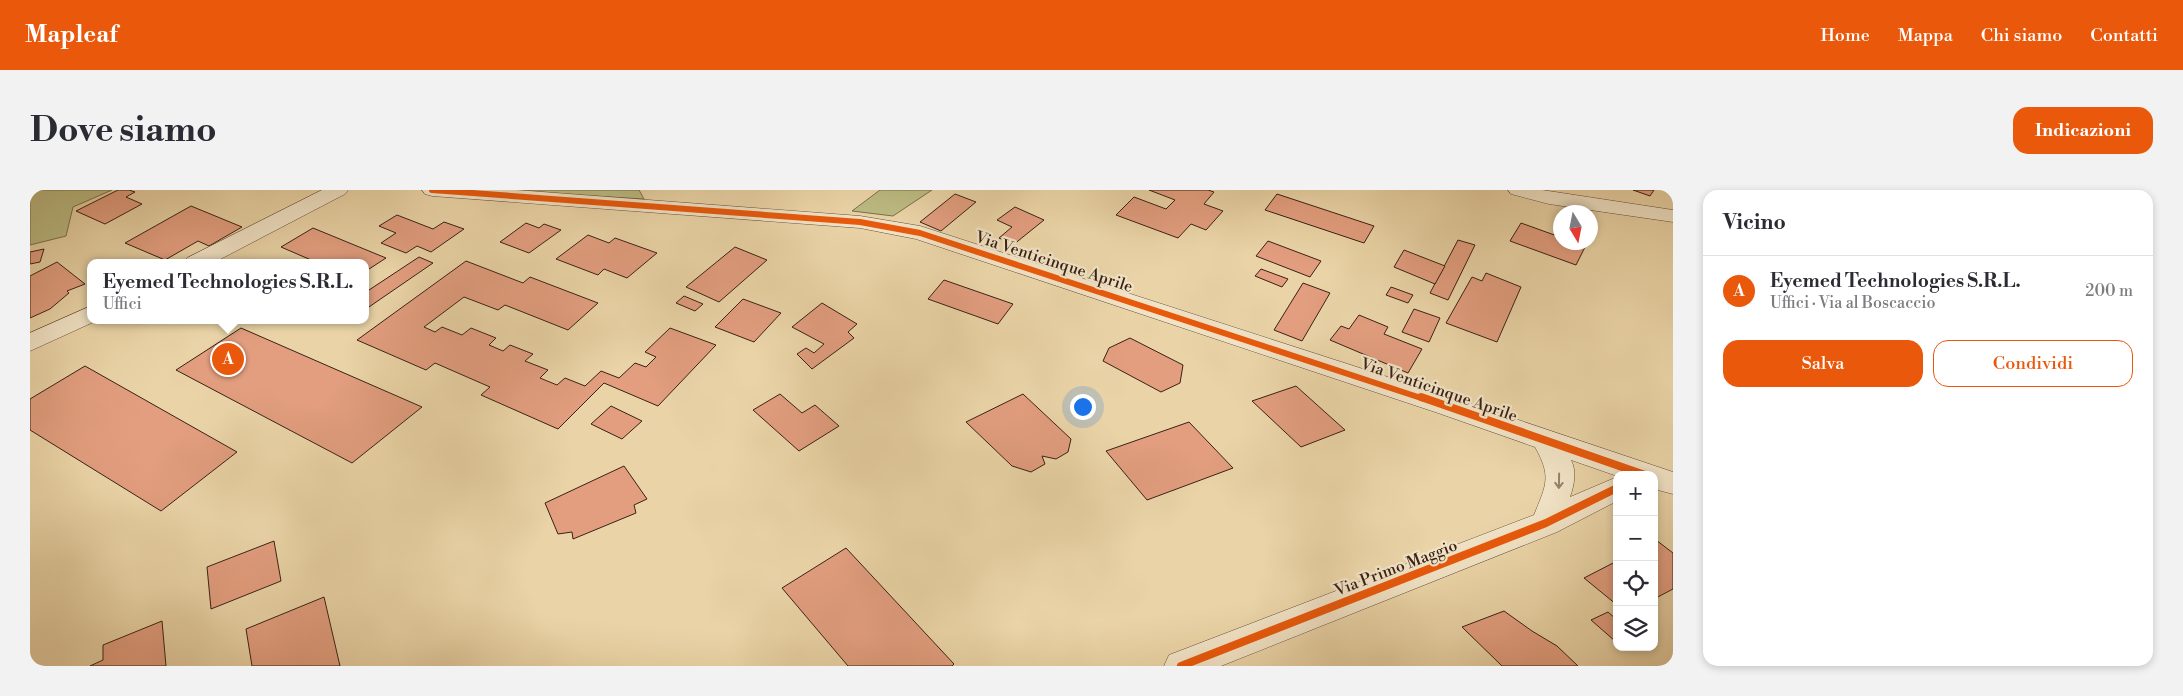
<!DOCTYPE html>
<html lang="it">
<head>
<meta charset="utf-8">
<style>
  body { margin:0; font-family:"Libre Bodoni",serif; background:#f2f2f3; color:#2b2b33 }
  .controls { position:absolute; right:15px; bottom:15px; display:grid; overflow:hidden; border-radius:10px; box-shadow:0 2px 8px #0003 }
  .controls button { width:45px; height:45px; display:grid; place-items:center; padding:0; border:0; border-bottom:1px solid #e1e1e2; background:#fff; color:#2b2b33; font:25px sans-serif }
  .compass { position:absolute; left:1523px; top:15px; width:45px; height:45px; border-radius:50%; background:#fff; box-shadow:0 2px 8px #0003; rotate:170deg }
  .you { position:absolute; left:1052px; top:216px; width:18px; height:18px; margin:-12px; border:4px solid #fff; border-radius:50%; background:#1a73e8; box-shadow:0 0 0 8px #1a73e833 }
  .badge { display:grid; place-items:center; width:32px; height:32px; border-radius:50%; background:#ea580c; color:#fff; font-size:16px; font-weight:700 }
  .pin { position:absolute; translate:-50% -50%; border:2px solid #fff; box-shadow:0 1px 5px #0006 }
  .popup { position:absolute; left:57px; top:69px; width:282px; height:65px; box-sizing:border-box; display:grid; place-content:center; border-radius:10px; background:#fff; filter:drop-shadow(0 1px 4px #0005); font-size:16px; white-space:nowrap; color:#7c7c81 }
  .popup b { font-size:19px; color:#2b2b33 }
  .popup::after { content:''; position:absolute; left:50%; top:100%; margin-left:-10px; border:10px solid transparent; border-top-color:#fff }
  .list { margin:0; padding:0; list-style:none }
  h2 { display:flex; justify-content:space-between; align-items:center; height:65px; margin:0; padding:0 20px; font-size:21px }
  h2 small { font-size:16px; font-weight:400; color:#7c7c81 }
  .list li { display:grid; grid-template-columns:32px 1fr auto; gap:15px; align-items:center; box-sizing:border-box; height:70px; padding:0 20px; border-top:1px solid #e1e1e2 }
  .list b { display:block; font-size:19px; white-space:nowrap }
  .list p { margin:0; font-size:16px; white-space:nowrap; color:#7c7c81 }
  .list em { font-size:16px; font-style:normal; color:#7c7c81 }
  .actions { display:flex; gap:10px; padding:15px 20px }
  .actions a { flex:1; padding:11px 0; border:1px solid #ea580c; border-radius:15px; text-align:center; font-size:18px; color:#ea580c }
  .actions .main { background:#ea580c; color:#fff }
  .icon { flex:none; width:28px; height:28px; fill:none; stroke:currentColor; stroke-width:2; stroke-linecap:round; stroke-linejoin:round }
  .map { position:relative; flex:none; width:1643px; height:476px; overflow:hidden; border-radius:15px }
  header { display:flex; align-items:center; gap:30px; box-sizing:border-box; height:70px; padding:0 25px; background:#ea580c; color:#fff }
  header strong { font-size:24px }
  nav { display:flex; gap:28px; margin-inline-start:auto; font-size:18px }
  .intro { display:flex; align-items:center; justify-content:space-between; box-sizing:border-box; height:120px; padding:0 30px }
  h1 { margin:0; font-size:35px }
  .button { padding:12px 22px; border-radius:15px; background:#ea580c; color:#fff; font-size:18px; font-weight:700 }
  main { display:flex; gap:30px; padding:0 30px }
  aside { flex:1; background:#fff; border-radius:15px; box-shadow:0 2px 8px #0003 }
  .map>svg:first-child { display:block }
  .green { fill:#bcbb83; stroke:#7b6e4c }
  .building { fill:#e29e7f; stroke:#3a2116 }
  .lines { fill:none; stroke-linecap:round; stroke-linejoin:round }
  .minor-casing { stroke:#664e3a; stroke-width:1 }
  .minor { fill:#f1e3c6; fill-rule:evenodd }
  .cycleway-far1-casing { stroke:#f1e3c6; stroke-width:9 }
  .cycleway-casing { stroke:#f1e3c6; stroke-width:11 }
  .cycleway-far1 { stroke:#e8590c; stroke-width:6 }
  .cycleway { stroke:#e8590c; stroke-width:8 }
  .oneway { stroke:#96826e }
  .labels { text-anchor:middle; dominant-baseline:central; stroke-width:4.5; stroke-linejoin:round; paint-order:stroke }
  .street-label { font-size:16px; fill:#3a2116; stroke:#f1e3c6 }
</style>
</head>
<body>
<header>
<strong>Mapleaf</strong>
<nav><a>Home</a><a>Mappa</a><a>Chi siamo</a><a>Contatti</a></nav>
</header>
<div class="intro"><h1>Dove siamo</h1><a class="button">Indicazioni</a></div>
<main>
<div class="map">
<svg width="1643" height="476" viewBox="0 0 1643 476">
  <rect width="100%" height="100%" fill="#ead4a7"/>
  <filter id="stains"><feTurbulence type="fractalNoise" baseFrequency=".004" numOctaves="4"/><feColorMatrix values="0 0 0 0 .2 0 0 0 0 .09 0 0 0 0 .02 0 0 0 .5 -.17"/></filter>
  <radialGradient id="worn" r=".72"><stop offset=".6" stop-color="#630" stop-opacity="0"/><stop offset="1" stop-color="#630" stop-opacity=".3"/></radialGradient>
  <g class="green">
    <path d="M0,0H82L43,17L36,46L0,55Z"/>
    <path d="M460,0H609L614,9Z"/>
    <path d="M850,0H902L863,26L822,21Z"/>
  </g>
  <g class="building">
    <path d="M88,0H99L105,2L96,7L112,14L75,34L46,21Z"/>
    <path d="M1119,0H1178L1184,2L1174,14L1193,21L1176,40L1161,34L1148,48L1086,25L1104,7L1136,19L1145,10Z"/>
    <path d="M1603,0H1624L1620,6Z"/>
    <path d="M925,4L946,12L911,41L890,32Z"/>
    <path d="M1247,4L1344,36L1334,53L1235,20Z"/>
    <path d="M161,16L212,37L179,56L168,51L135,70L95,53Z"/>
    <path d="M985,17L1014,30L983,55L969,48L982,37L967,30Z"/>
    <path d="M367,25L403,39L414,32L434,39L401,62L387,56L376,63L351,53L366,43L349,36Z"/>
    <path d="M496,33L509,38L514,34L531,40L499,63L470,52Z"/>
    <path d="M1491,33L1530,47V52H1548L1556,55L1546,75L1480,51Z"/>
    <path d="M283,38L356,68L336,81V73H288L251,57Z"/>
    <path d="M558,45L579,53L585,48L627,63L597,88L574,79L568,85L526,69Z"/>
    <path d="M1428,50L1445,55L1418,110L1400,103Z"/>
    <path d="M1238,51L1291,71L1280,87L1226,66Z"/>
    <path d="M705,57L737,70L689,112L656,97Z"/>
    <path d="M14,59L10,72L0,74V62Z"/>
    <path d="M1374,60L1415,76L1405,94L1364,77Z"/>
    <path d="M389,67L403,73L336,119V102Z"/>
    <path d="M436,71L493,93L500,87L568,113L538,140L475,115L468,120L434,107L394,137L405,142L412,137L432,145L441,138L466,148L459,155L473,161L480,155L503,164L495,171L518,180L510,188L527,195L535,188L555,196L571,181L589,188L605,173L616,177L626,167L615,162L640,138L686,155L628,216L574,193L528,239L451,205L460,197L405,173L396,180L327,150Z"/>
    <path d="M27,72L55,94L37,101L39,103L20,119L0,128V86Z"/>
    <path d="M1231,79L1258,89L1252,97L1225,86Z"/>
    <path d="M1456,83L1491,97L1467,152L1416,133L1442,87L1452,91Z"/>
    <path d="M914,90L983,114L968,134L898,109Z"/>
    <path d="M1273,93L1300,103L1272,151L1244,140Z"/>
    <path d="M1361,97L1383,105L1378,113L1356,105Z"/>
    <path d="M654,106L673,114L665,121L646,113Z"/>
    <path d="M713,109L751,123L724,152L685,137Z"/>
    <path d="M792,113L827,134L818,142L824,148L782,179L767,164L776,158L784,163L794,154L762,137Z"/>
    <path d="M1384,119L1410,128L1399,152L1372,142Z"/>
    <path d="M1329,125L1358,137L1354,144L1392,159L1378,183L1300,150L1311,136L1319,139Z"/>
    <path d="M211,138L392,217L322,273L146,180Z"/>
    <path d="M1100,148L1153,175L1150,193L1131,202L1073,171L1079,158Z"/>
    <path d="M55,176L207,262L131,321L0,240V209Z"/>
    <path d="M1266,196L1315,240L1271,257L1222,211Z"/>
    <path d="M750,204L772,223L785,215L809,236L769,261L723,220Z"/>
    <path d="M993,204L1041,249L1038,262L1026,269L1012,266L1015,274L1001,282L982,276L936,232Z"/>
    <path d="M581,216L612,231L592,249L561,234Z"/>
    <path d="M1159,232L1203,278L1117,310L1076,261Z"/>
    <path d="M594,276L617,309L604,315L606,323L543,349L542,342L528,344L515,313Z"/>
    <path d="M1626,350L1643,363V399L1624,409V351Z"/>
    <path d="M244,351L251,391L181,419L177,377Z"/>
    <path d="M816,358L924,474L922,476H818L752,398Z"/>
    <path d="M1587,371V415L1554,388Z"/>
    <path d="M294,407L310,476H222L216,439Z"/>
    <path d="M1474,421L1502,441L1527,456L1548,476H1472L1432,437Z"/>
    <path d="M1578,422L1587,430V450L1585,451L1561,430Z"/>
    <path d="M132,431L136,476H60L73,470V455Z"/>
  </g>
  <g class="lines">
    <defs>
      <g id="minor">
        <path d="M292,0H318L315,4L183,73H154L157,68Z"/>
        <path d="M392,0H486L830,26L890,36L1426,209L1643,282V304L1624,299V285H1587V286L1541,270C1547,281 1544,296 1540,307L1587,287V311L1527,342L1191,476H1134L1139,465L1504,325C1516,295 1522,287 1505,257L1408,223L886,49L830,38L402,6L395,4Z"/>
        <path d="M1478,0H1512L1643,20V32L1519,14L1481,4Z"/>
        <path d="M61,116V130H68L0,161V143Z"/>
      </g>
    </defs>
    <use href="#minor" class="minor-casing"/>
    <use href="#minor" class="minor"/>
    <defs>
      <path id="cycleway-far1" d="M402,0L830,32L890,43L1394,209"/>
      <g id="cycleway">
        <path d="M1391,207L1615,285"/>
        <path d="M1151,476L1516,333L1587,298"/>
      </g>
    </defs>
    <use href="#cycleway-far1" class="cycleway-far1-casing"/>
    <use href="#cycleway" class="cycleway-casing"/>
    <use href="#cycleway-far1" class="cycleway-far1"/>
    <use href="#cycleway" class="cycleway"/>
  </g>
  <defs><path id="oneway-shaft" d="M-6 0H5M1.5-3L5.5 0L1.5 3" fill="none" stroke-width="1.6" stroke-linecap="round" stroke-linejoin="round" transform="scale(1.25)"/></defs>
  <use class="oneway" href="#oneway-shaft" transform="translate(1529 291) rotate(91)"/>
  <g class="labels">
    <g class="street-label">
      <text transform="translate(1024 72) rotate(18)">Via Venticinque Aprile</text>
      <text transform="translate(1409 200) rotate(19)">Via Venticinque Aprile</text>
      <text transform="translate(1366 378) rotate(-21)">Via Primo Maggio</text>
    </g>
  </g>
  <rect width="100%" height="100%" filter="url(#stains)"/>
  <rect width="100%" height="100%" fill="url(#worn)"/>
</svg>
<div class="controls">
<button>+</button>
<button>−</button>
<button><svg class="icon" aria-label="locate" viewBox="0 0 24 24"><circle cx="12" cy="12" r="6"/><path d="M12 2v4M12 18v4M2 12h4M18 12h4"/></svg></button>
<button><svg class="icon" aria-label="layers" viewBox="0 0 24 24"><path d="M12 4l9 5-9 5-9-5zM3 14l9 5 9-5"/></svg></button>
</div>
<svg class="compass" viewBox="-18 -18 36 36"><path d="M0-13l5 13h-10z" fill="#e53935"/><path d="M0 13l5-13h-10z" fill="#7c7c81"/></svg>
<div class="you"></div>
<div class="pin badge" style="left:198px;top:169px">A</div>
<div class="popup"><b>Eyemed Technologies S.R.L.</b>Uffici</div>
</div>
<aside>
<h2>Vicino<small></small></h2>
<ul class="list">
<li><span class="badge">A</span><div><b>Eyemed Technologies S.R.L.</b><p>Uffici · Via al Boscaccio</p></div><em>200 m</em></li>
</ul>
<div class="actions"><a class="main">Salva</a><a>Condividi</a></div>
</aside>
</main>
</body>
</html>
